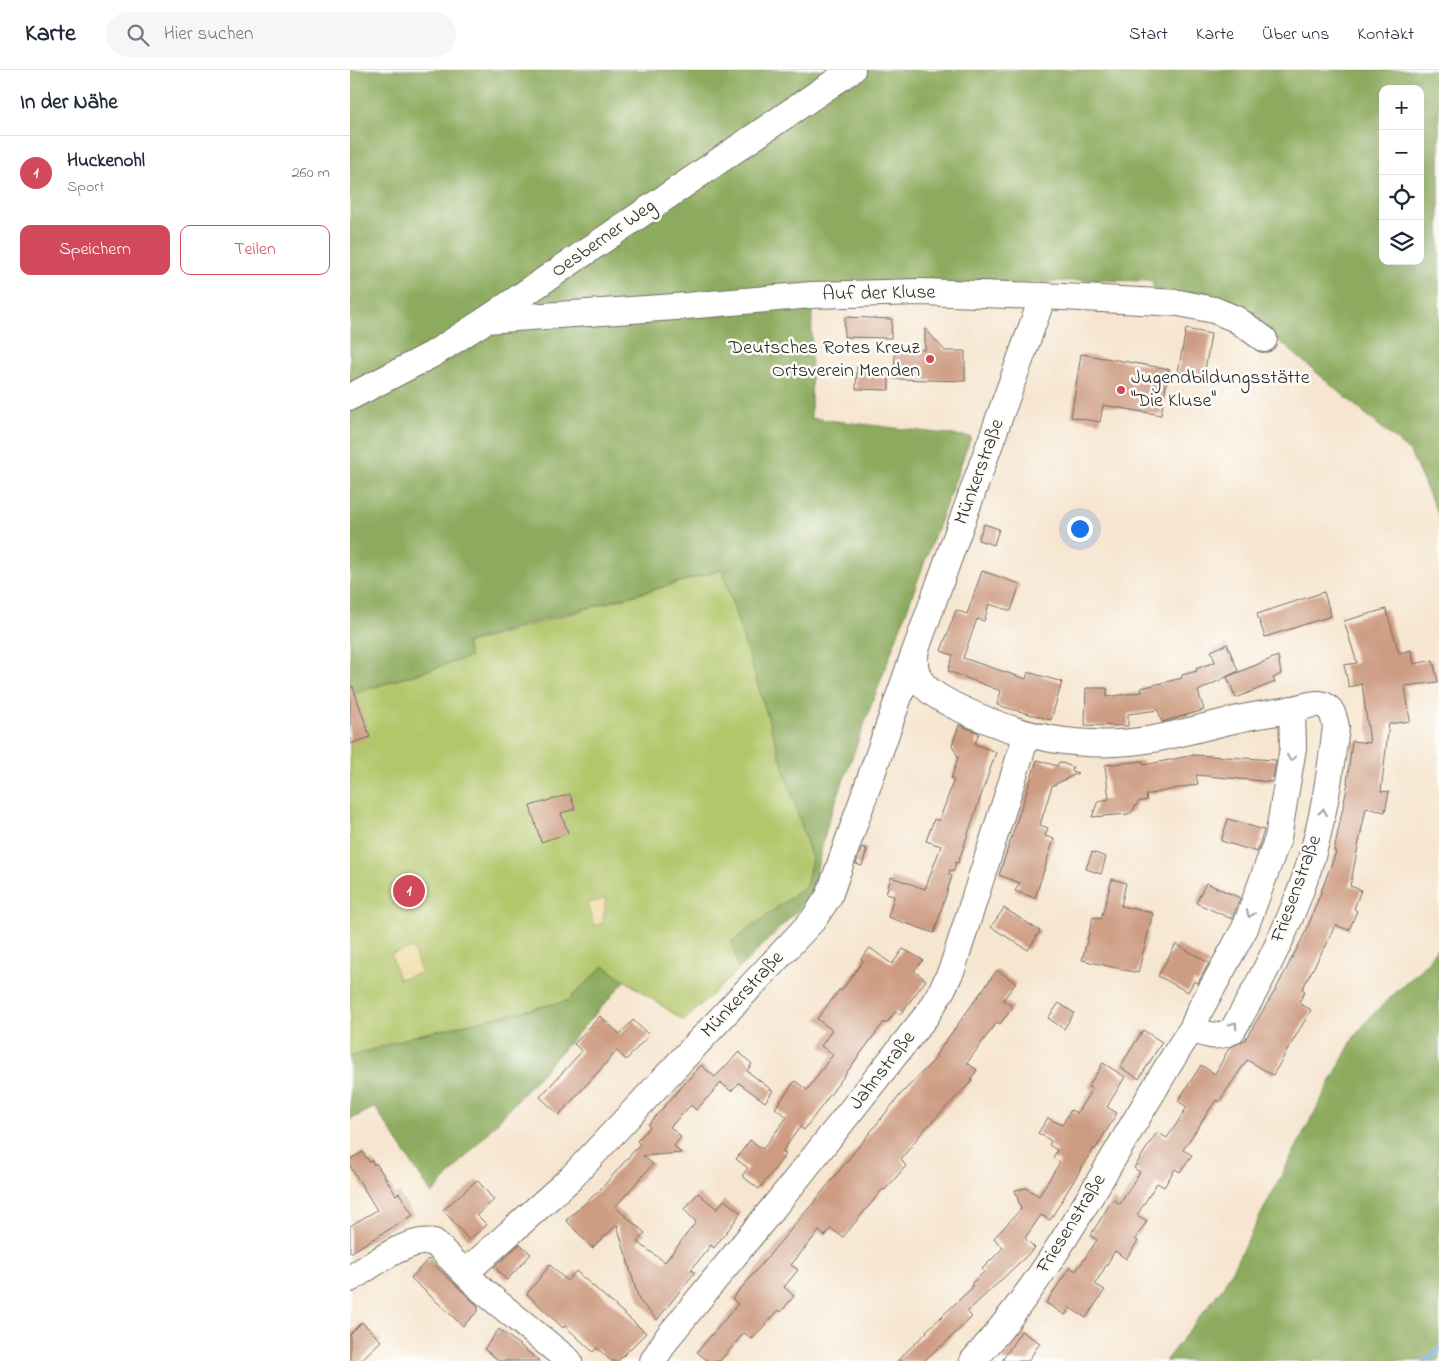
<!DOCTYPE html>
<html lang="de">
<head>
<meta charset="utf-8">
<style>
  body { margin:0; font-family:"Indie Flower",sans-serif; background:#f6f6f7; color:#1f2937 }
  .controls { position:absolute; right:15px; top:15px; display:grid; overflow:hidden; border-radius:10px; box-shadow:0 5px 20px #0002 }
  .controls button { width:45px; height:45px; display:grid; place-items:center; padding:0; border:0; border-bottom:1px solid #e0e1e3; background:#fff; color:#1f2937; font:25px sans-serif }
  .you { position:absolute; left:729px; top:458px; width:18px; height:18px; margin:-12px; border:4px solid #fff; border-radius:50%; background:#1a73e8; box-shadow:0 0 0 8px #1a73e833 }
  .badge { display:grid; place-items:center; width:32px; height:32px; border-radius:50%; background:#d1495b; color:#fff; font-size:16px; font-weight:700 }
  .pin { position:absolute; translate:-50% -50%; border:2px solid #fff; box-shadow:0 1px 5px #0006 }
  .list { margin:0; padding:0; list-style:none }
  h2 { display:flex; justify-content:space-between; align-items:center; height:65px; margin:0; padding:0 20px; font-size:21px }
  h2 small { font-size:16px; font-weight:400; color:#747a83 }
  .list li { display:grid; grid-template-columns:32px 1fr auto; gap:15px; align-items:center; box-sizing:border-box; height:75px; padding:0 20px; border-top:1px solid #e0e1e3 }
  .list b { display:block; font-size:19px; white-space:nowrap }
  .list p { margin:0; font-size:16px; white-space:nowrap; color:#747a83 }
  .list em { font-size:16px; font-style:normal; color:#747a83 }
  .actions { display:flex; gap:10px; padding:15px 20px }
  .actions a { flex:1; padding:11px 0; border:1px solid #d1495b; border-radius:10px; text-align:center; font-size:18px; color:#d1495b }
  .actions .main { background:#d1495b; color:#fff }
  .icon { flex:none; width:28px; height:28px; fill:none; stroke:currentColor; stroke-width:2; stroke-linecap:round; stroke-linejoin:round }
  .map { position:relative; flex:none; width:1089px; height:1291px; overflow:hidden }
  header { display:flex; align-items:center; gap:30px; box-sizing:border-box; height:70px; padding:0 25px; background:#fff; border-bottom:1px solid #e0e1e3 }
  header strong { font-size:24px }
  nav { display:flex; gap:28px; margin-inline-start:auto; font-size:18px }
  .search { width:350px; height:45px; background:#f6f6f7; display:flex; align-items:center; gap:12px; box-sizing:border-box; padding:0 18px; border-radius:28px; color:#747a83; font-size:19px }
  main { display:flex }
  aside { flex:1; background:#fff }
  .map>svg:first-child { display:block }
  .green { fill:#b2c66a; stroke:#6e784a }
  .forest { fill:#8dab5e; stroke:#5c6b44; fill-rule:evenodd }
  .sand { fill:#eeda9e; stroke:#8c8264 }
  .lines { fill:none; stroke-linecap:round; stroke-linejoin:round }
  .stream { stroke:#63a4d7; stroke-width:5.5 }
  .building { fill:#ce9c83 }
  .minor-casing { stroke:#726c64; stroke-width:28 }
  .minor { stroke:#fff; stroke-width:26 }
  .oneway { stroke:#a0a0a0 }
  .poi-dot { fill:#d1495b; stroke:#fdfcf7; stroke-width:2 }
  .labels { text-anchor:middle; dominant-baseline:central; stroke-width:5; stroke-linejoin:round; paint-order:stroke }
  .street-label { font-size:20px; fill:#2b2b2b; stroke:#fdfcf7 }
  .poi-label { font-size:20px; fill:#2b2b2b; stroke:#fdfcf7; text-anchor:end }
</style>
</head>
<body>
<header>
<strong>Karte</strong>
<div class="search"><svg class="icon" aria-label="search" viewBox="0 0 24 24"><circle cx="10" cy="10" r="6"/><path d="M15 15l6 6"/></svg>Hier suchen</div>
<nav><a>Start</a><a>Karte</a><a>Über uns</a><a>Kontakt</a></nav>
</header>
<main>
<aside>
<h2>In der Nähe<small></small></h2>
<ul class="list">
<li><span class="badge">1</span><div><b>Huckenohl</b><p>Sport</p></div><em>260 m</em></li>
</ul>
<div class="actions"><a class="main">Speichern</a><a>Teilen</a></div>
</aside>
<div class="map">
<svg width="1089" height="1291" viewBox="0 0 1089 1291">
  <rect width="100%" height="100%" fill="#fdfcf7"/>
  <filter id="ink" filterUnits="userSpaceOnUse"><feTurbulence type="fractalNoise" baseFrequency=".02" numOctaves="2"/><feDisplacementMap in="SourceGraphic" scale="10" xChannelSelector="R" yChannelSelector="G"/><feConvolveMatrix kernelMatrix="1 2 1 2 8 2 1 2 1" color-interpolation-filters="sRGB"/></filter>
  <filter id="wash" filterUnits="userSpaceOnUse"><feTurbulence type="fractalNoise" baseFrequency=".0096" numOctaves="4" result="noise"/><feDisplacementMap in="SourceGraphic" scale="20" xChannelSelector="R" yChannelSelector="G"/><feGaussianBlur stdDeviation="1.12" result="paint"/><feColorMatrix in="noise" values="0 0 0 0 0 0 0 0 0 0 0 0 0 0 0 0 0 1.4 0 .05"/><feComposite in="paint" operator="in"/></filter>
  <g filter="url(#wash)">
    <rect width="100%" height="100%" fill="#f6e5cf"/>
    <path class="green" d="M372,500L462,789L456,816L381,872L389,899L334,951L254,896L217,931L64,966L0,987V625L119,587L116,574Z"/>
    <g class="forest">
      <path d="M0,0H1089V447L1060,382L906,251L803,225V211L735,210L462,225L461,348L621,367L478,752L460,828L389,899L381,872L456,816L462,789L372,500L182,553L116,573L120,587L0,625ZM1033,19H1070V191H1033Z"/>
      <path d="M1089,875V1291H815L873,1217L1004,967L1022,945L1076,894Z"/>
      <path d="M254,896L275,911L82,1124L25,1037L0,1050V987L64,966L217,931Z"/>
    </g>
    <g class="sand">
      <path d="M256,828L253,853L244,856L237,834Z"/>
      <path d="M63,878L71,903L49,909L41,884Z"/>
    </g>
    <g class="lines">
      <path class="stream" d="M1075,1291L1089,1280"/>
    </g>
    <g id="blocks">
      <g class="building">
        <path d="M495,247L542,249L541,268L494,267Z"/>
        <path d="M575,258L595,281H615V311L544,309L545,279L575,280Z"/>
        <path d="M836,259L861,264L854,307L828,302Z"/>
        <path d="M731,284L819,299L811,345L753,335L750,352L721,347Z"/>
        <path d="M507,297L539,298V320L506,319Z"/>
        <path d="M634,454L649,459L644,475L628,470Z"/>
        <path d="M632,501L670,514L661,541L639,534L634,551L627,549L613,588L676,609L678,602L712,612L701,650L647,635L651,621L598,601L603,585L591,581L606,540L617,544Z"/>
        <path d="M974,522L981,546L915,567L907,544Z"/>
        <path d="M1036,539L1049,583L1061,580L1064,594L1083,590L1088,612L1055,616L1060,651L1039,654L1031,721L1039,722L1035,742L1016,738L1000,816L1011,820L1004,839L1007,841L999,860L985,855L975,878H974L952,919L955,921L949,933L961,940L923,1005L897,990L869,1032L866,1030L833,1080L842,1085L830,1102L825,1099L814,1117L807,1113L787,1145L797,1151L785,1169L788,1171L776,1189L765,1181L745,1214L755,1220L736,1248L720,1238L715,1245L696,1233L720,1197L726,1201L747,1170L740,1166L763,1129L770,1134L790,1102L784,1098L807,1062L817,1068L827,1053L837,1037L828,1031L851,995L865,1004L879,978L895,970L926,919L957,859L986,782L984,781L998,713H997L1002,671L1020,673L1012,614L999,617L994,595L1007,593L994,551Z"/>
        <path d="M877,574L888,601L848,621L854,640L812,652L808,640L778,644V656L735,655L736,618H757V627L792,622L791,618L832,608V605L847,601L846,599L865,592L861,581Z"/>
        <path d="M928,586L931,604L923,608L925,612L886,628L877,607Z"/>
        <path d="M0,617H3L20,667L0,674Z"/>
        <path d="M609,655L629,663L625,674L646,682L608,793L606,792L604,801L600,800L599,804L602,806L584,863L538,847L544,826L536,824L541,807L575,819L591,776L576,771L584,749L589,751L604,710L601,709L608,687L602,675Z"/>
        <path d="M844,685L926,690L922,712L846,705L848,714L796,725L797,730L788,732L782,742L778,744L742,747L748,731L759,729L755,695L793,691L794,695Z"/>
        <path d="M687,690L707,696L709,692L723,697L722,701L728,703L702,716L690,755L698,758L695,766L704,769L685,828L665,821L670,813L649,805Z"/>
        <path d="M220,724L225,739L211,743L218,763L191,772L180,736Z"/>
        <path d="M878,749L914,760L907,782L871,771Z"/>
        <path d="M512,777L517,779L512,796L506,794Z"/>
        <path d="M742,782L756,787L751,804L736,799Z"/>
        <path d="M762,809L776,813L771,836L803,843L788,903L732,890L743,847L751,849Z"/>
        <path d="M856,813L890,828L882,849L846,833Z"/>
        <path d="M654,838L690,861L678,880L641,857Z"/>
        <path d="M826,874L859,893L848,913L844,911L838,922L808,906Z"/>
        <path d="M520,878L542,894L553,879L573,890L564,901L576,910L550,945L546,941L536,954L534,952L454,1060L450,1057L432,1082L436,1084L409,1119L392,1106L398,1098L386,1089L400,1070L413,1079L437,1047L425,1038L445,1011L457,1020L481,987L483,985L471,976L482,960L467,949L489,920L491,921L513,891L511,889Z"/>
        <path d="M647,900L666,913L653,930L663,937L650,954L647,952L617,993L627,1000L621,1009L622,1011L574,1060L551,1089L556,1096L535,1120L533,1119L493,1167L481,1159L475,1166L469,1161L441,1195L448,1200L434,1217L444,1226L431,1242L429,1240L402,1269L394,1263L370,1291H358L347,1282L388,1234L382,1229L464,1132L551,1024L587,987L585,986Z"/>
        <path d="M709,933L724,943L714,959L698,948Z"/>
        <path d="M250,946L270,964L283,950L299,965L276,990L267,981L209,1045L190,1027L232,981L224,974Z"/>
        <path d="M793,960L812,972L789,1009L770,997Z"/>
        <path d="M389,982L402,994L397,1001L423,1021L415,1032L389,1013L381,1021L371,1013L346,1040L341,1035L320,1057L331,1067L324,1076L331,1083L293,1086L303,1094L265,1137L295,1163L287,1172L315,1192L346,1152L334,1139L348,1123L367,1139L374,1130L391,1143L364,1178L361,1175L341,1200L345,1202L307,1250L289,1230L267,1155L242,1178L216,1150L250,1120L290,1074L287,1071L300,1057L298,1055L351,995L365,1007Z"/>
        <path d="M753,993L775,1007L757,1037L767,1043L745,1080L743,1079L700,1150L691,1145L675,1168L685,1178L617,1242L622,1247L591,1277L590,1276L574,1291H547L577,1262L576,1261L622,1218V1213L634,1202L632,1199L653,1178L644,1168L671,1139L665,1120L676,1118L689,1126L710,1092L703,1088L707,1080L699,1075L701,1071L688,1063L698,1048L712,1055L721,1040L727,1043L742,1019L738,1017Z"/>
        <path d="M13,1082L19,1092L22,1091L24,1095L26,1093L46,1125L49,1123L63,1145L0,1183V1156L27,1140L0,1096V1089Z"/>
        <path d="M127,1110L144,1130L127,1145L137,1155L119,1170L93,1140Z"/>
        <path d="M170,1174L181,1184L157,1210L144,1197Z"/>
        <path d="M78,1189L128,1236V1241L113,1256L61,1208Z"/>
        <path d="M200,1195L217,1211L226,1201L296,1263L268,1291H261L247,1278L243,1282L215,1256L213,1258L177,1224Z"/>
        <path d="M12,1252L31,1271L10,1291H0V1264Z"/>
        <path d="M149,1259L190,1291H149L134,1279Z"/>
        <path d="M671,1261L690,1273L678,1291H652Z"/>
      </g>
    </g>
  </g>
  <g filter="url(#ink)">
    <use href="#blocks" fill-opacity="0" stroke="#726c64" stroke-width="1"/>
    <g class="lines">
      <defs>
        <g id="minor">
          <path d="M693,226L566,579C559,612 581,624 607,637C670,668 733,681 803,669C830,664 857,656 884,650C904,645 924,643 944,639C952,637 962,633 970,634C982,636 984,647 986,657C980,704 973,753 958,799C940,856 912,910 882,961C867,969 856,965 842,959"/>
          <path d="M136,250L325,237L462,225L570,222L693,226L829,233L864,240L886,249L914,269"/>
          <path d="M0,327L83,284L136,250L502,0"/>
          <path d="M115,1203L221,1108L463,850L479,826L564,584"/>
          <path d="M0,1209C22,1195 58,1167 84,1172L132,1220L219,1291"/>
          <path d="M303,1291L318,1267L441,1116L576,946L592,920L602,899L677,664"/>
          <path d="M623,1291C693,1214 743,1121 796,1033C811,1008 825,982 842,959L850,940L895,858L928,768L943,678L942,639"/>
        </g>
      </defs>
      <use href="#minor" class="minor-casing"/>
      <use href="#minor" class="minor"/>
    </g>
    <defs><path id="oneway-chevron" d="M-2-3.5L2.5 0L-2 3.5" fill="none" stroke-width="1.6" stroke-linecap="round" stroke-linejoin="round" transform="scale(1.25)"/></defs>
    <g class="oneway">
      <use href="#oneway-chevron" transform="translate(941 688) rotate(98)"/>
      <use href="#oneway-chevron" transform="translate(973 742) rotate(-80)"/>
      <use href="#oneway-chevron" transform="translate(900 844) rotate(111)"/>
      <use href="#oneway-chevron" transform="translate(884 955) rotate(-56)"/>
    </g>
  </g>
  <g class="poi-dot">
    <circle cx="580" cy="289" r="5"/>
    <circle cx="771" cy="320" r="5"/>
  </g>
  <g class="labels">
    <g class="street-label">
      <text transform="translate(254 169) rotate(-35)">Oesberner Weg</text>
      <text transform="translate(529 224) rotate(-1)">Auf der Kluse</text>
      <text transform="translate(630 402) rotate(-70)">Münkerstraße</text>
      <text transform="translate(947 819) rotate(-70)">Friesenstraße</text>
      <text transform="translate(393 925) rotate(-47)">Münkerstraße</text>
      <text transform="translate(533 1001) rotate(-52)">Jahnstraße</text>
      <text transform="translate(722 1154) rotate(-58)">Friesenstraße</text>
    </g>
    <g class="poi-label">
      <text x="570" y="278">Deutsches Rotes Kreuz<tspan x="570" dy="23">Ortsverein Menden</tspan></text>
      <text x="781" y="308" text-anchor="start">Jugendbildungsstätte<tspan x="781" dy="23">"Die Kluse"</tspan></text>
    </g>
  </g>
</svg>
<div class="controls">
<button>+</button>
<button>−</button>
<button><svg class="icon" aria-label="locate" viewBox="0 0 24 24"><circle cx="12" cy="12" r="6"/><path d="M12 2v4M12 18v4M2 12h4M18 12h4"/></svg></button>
<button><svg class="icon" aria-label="layers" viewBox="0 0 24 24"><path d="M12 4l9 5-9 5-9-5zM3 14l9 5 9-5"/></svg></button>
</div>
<div class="you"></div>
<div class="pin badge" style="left:59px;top:821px">1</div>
</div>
</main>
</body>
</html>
